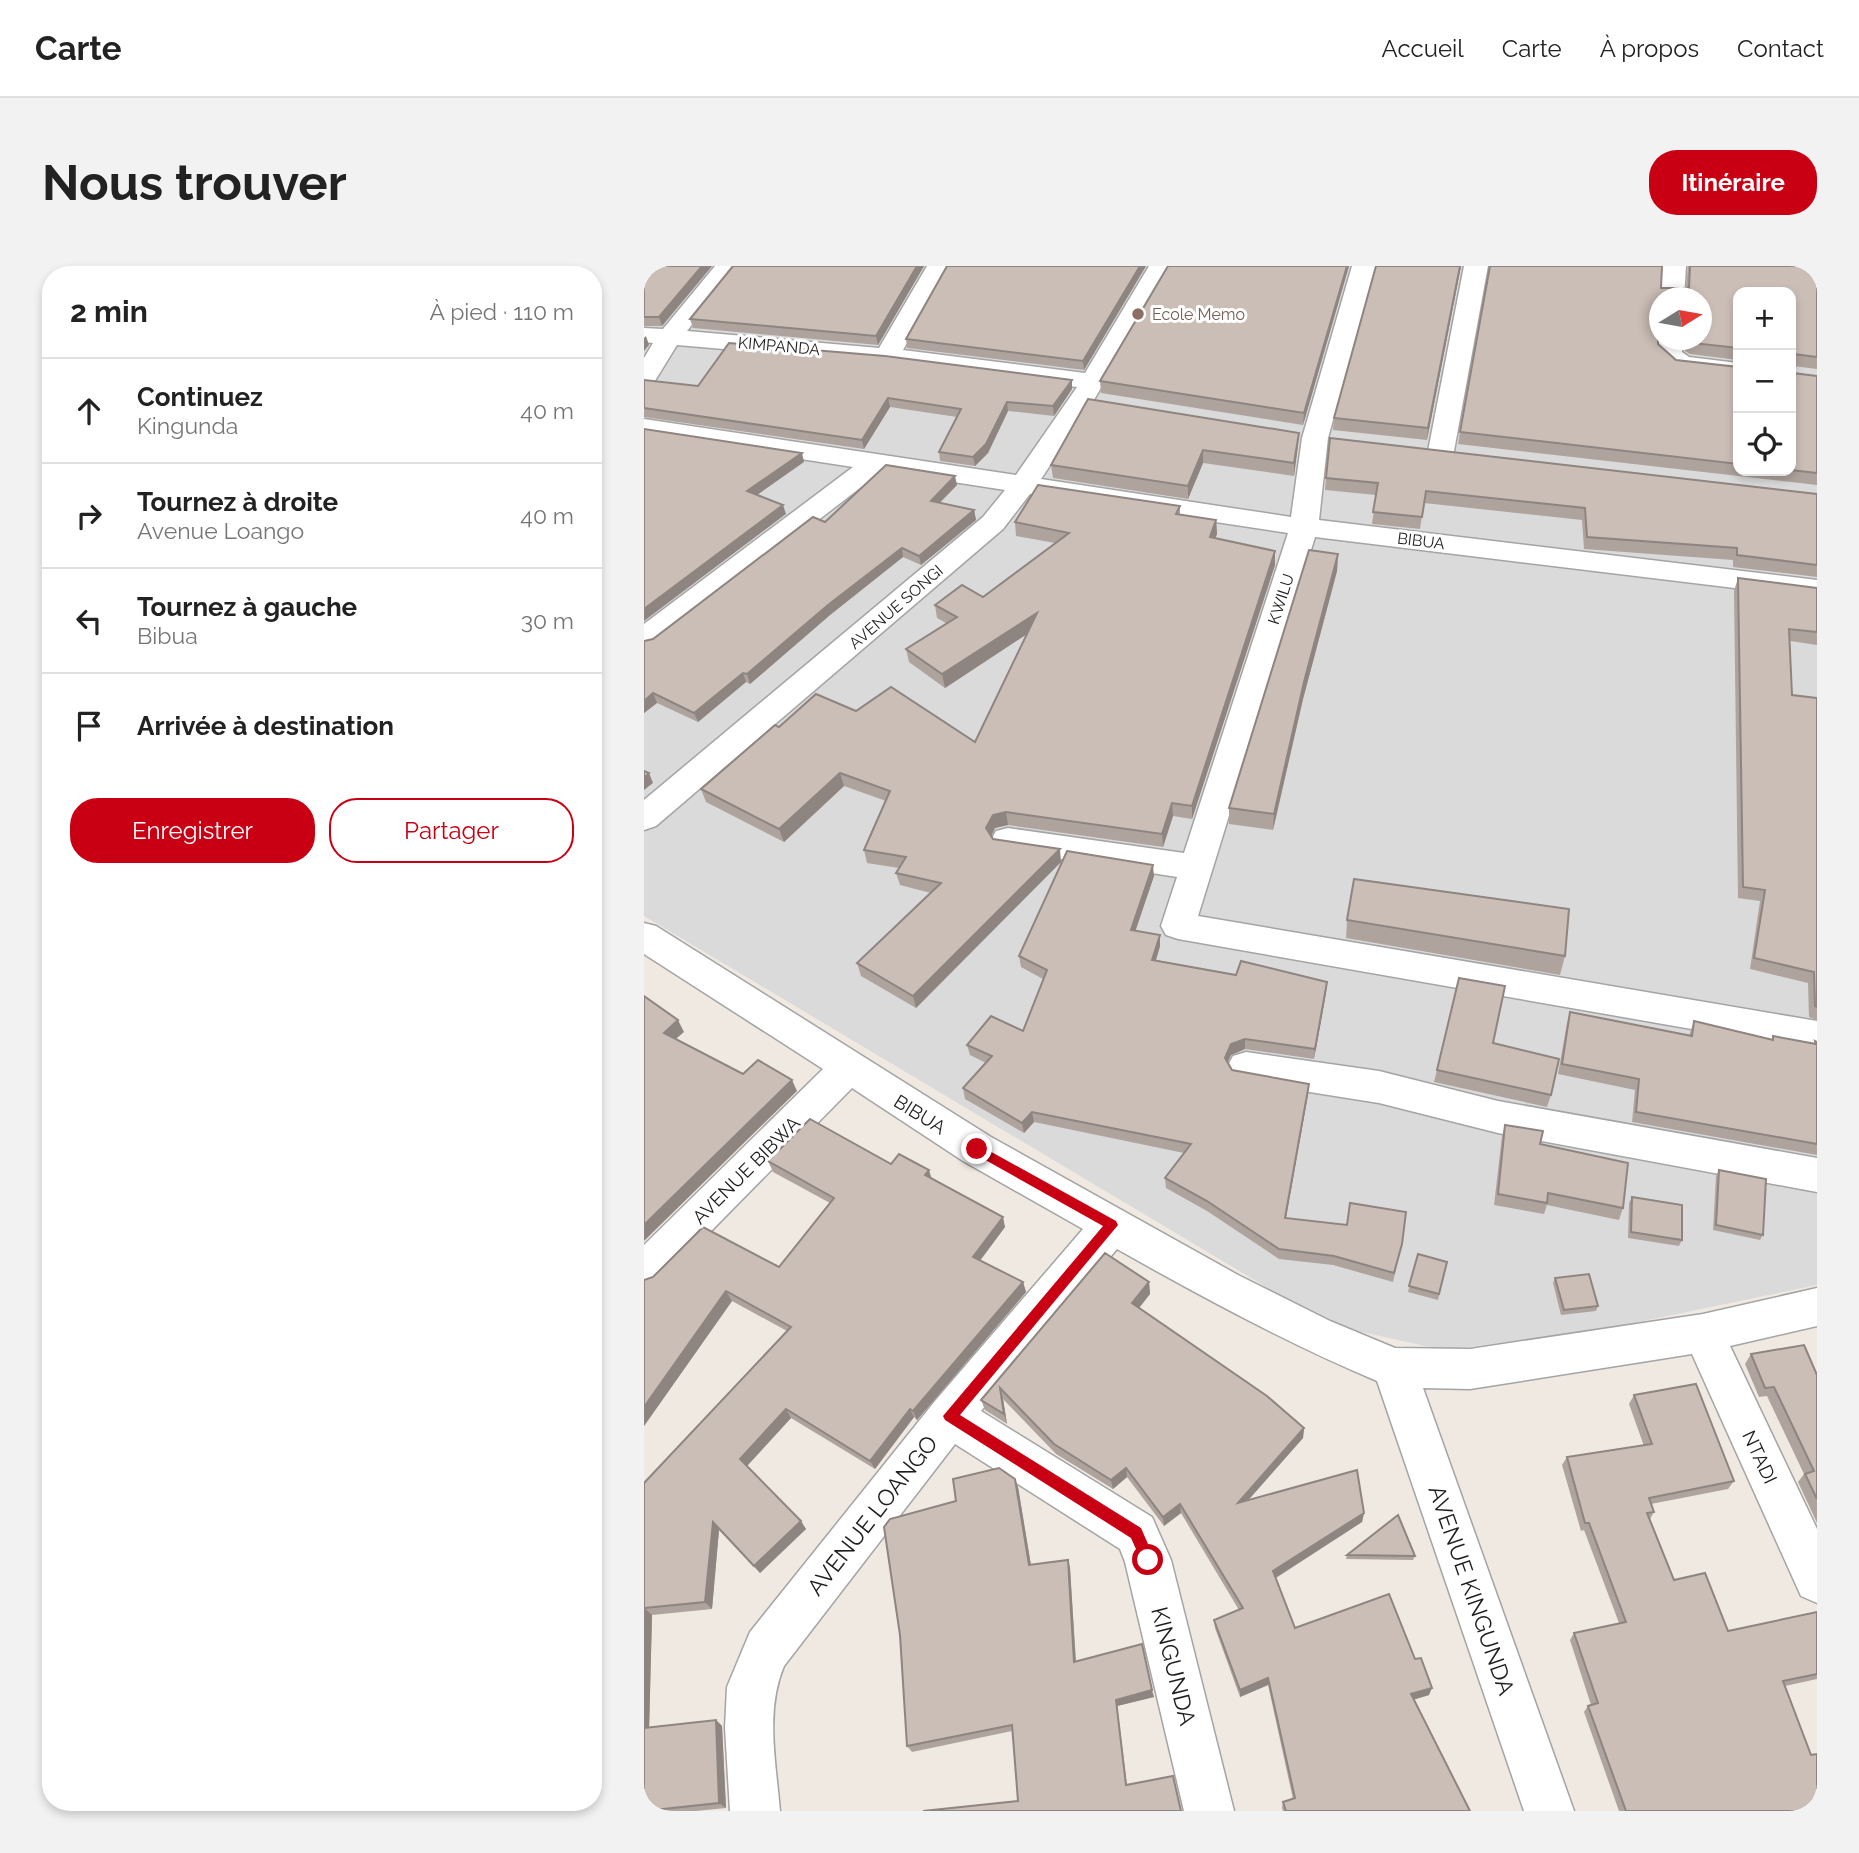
<!DOCTYPE html>
<html lang="fr">
<head>
<meta charset="utf-8">
<style>
  body { margin:0; font-family:Raleway,sans-serif; background:#f2f2f2; color:#222 }
  .controls { position:absolute; right:21px; top:21px; display:grid; overflow:hidden; border-radius:14px; box-shadow:0 4px 10px #0003 }
  .controls button { width:63px; height:63px; display:grid; place-items:center; padding:0; border:0; border-bottom:2px solid #e0e0e0; background:#fff; color:#222; font:35px sans-serif }
  .compass { position:absolute; left:1005px; top:21px; width:63px; height:63px; border-radius:50%; background:#fff; box-shadow:0 4px 10px #0003; rotate:79deg }
  .stop { position:absolute; width:21px; height:21px; margin:-16px; border:5px solid #c90014; border-radius:50%; background:#fff }
  .stop.end { background:#c90014; border-color:#fff; box-shadow:0 2px 7px #0008 }
  .list { margin:0; padding:0; list-style:none }
  h2 { display:flex; justify-content:space-between; align-items:center; height:91px; margin:0; padding:0 28px; font-size:30px }
  h2 small { font-size:23px; font-weight:400; color:#767676 }
  .list li { display:grid; grid-template-columns:46px 1fr auto; gap:21px; align-items:center; box-sizing:border-box; height:105px; padding:0 28px; border-top:2px solid #e0e0e0 }
  .list b { display:block; font-size:26px; white-space:nowrap }
  .list p { margin:0; font-size:23px; white-space:nowrap; color:#767676 }
  .list em { font-size:23px; font-style:normal; color:#767676 }
  .actions { display:flex; gap:14px; padding:21px 28px }
  .actions a { flex:1; padding:16px 0; border:2px solid #c90014; border-radius:28px; text-align:center; font-size:24px; color:#c90014 }
  .actions .main { background:#c90014; color:#fff }
  .icon { flex:none; width:38px; height:38px; fill:none; stroke:currentColor; stroke-width:2; stroke-linecap:round; stroke-linejoin:round }
  .map { position:relative; flex:none; width:1173px; height:1545px; overflow:hidden; border-radius:28px }
  header { display:flex; align-items:center; gap:42px; box-sizing:border-box; height:98px; padding:0 35px; background:#fff; border-bottom:2px solid #e0e0e0 }
  header strong { font-size:33px }
  nav { display:flex; gap:38px; margin-inline-start:auto; font-size:24px }
  .intro { display:flex; align-items:center; justify-content:space-between; box-sizing:border-box; height:168px; padding:0 42px }
  h1 { margin:0; font-size:49px }
  .button { padding:18px 32px; border-radius:28px; background:#c90014; color:#fff; font-size:24px; font-weight:700 }
  main { display:flex; gap:42px; padding:0 42px }
  aside { flex:1; background:#fff; border-radius:28px; box-shadow:0 4px 10px #0003 }
  .map>svg:first-child { display:block }
  .residential { fill:#dbdada; fill-rule:evenodd }
  .lines { fill:none; stroke-linecap:round; stroke-linejoin:round }
  .minor-casing { stroke:#a4a4a4; stroke-width:3 }
  .minor { fill:#fff; fill-rule:evenodd }
  .wall { fill:#afa39d; fill-rule:evenodd }
  .shaded-wall { fill:#8e8580 }
  .building { fill:#cbbeb7; stroke:#8e8580; stroke-width:2 }
  .route { fill:#c90014 }
  .education-dot { fill:#8d6e63; stroke:#fff; stroke-width:2.5 }
  .labels { text-anchor:middle; dominant-baseline:central; stroke-width:6; stroke-linejoin:round; paint-order:stroke }
  .far-education-label { font-size:16px; fill:#785e54; stroke:#fff; text-anchor:start }
  .far-street-label { font-size:16px; fill:#1d1d1d; stroke:#fff }
  .street-label { font-size:19px; fill:#1d1d1d; stroke:#fff }
  .near-street-label { font-size:23px; fill:#1d1d1d; stroke:#fff }
</style>
</head>
<body>
<header>
<strong>Carte</strong>
<nav><a>Accueil</a><a>Carte</a><a>À propos</a><a>Contact</a></nav>
</header>
<div class="intro"><h1>Nous trouver</h1><a class="button">Itinéraire</a></div>
<main>
<aside>
<h2>2 min<small>À pied · 110 m</small></h2>
<ul class="list">
<li><svg class="icon" aria-label="ahead" viewBox="0 0 24 24"><path d="M12 20V5M6 11l6-6 6 6"/></svg><div><b>Continuez</b><p>Kingunda</p></div><em>40 m</em></li>
<li><svg class="icon" aria-label="right" viewBox="0 0 24 24"><path d="M7 20v-9h11M14 6l5 5-5 5"/></svg><div><b>Tournez à droite</b><p>Avenue Loango</p></div><em>40 m</em></li>
<li><svg class="icon" aria-label="left" viewBox="0 0 24 24"><path d="M17 20v-9H6M10 6l-5 5 5 5"/></svg><div><b>Tournez à gauche</b><p>Bibua</p></div><em>30 m</em></li>
<li><svg class="icon" aria-label="arrive" viewBox="0 0 24 24"><path d="M6 21V4h12l-3 4 3 4H6"/></svg><div><b>Arrivée à destination</b></div></li>
</ul>
<div class="actions"><a class="main">Enregistrer</a><a>Partager</a></div>
</aside>
<div class="map">
<svg width="1173" height="1545" viewBox="0 0 1173 1545">
  <rect width="100%" height="100%" fill="#efe9e1"/>
  <path class="residential" d="M0,0H1173V1019L951,1065L799,1084L686,1059L0,650ZM1094,26H1147V205H1094ZM1015,32H1058V74H1015Z"/>
  <g class="lines">
    <defs>
      <g id="minor">
        <path d="M71,0H95L43,65L235,82L283,0H307L259,84L441,107L505,0H529L451,132L397,213L647,251L658,172L708,0H732L684,172L675,254L1173,314V332L671,271L554,650L1173,755V785L534,673L522,669L517,660L533,611L352,583L347,574L352,565L364,562L540,587L644,267L386,228L359,263L12,560L0,564V534L339,251L361,224L238,205L11,380L0,383V358L209,201L0,169V153L372,209L433,121L243,97L33,79L9,118L0,121V92L9,77L0,76V62L19,63Z"/>
        <path d="M820,0H844L810,185L806,191L797,193L788,191L784,185Z"/>
        <path d="M1018,0H1042L1040,32H1016Z"/>
        <path d="M1015,71L1038,74V86L1045,91L1094,97V111L1029,103L1013,88Z"/>
        <path d="M0,657L12,660L347,871L594,1009L686,1055L751,1082L826,1083L1059,1048L1173,1022V1060L1086,1080L1173,1263V1337L1157,1330L1048,1088L826,1123L779,1122L930,1545H880L733,1115C643,1077 558,1031 473,983L337,1145L508,1251L527,1294L590,1545H540L481,1296L476,1283L311,1178L140,1400C121,1445 132,1497 136,1545H86L81,1462L83,1421L106,1366L291,1135L439,963L319,895L208,822L14,1019L0,1024V979L179,803L0,688Z"/>
        <path d="M602,786L735,805L854,835L1173,892V926L854,867L735,837L602,816L589,812L583,801L589,790Z"/>
      </g>
    </defs>
    <use href="#minor" class="minor-casing"/>
    <use href="#minor" class="minor"/>
  </g>
  <g class="wall">
    <path d="M0,0H68L18,60H0Z"/>
    <path d="M89,0H280L234,79L49,62L46,53Z"/>
    <path d="M502,0L440,104L263,82L262,73Z"/>
    <path d="M524,0H705L659,159L457,127L456,115Z"/>
    <path d="M817,0L783,174L689,164L690,152Z"/>
    <path d="M1044,0H1173V103L1149,100V107L1173,110V219L814,178L816,166L1017,22H1042ZM1094,26H1147V205H1094V101L1032,94L1014,78L1016,68V32L1058,74H1039L1041,85L1046,88L1094,94Z"/>
    <path d="M0,114L54,120L428,114V123L410,150L364,145L344,187L331,200L296,195L295,186L313,151L246,141L220,183L0,151Z"/>
    <path d="M655,167L650,210L559,197L544,233L409,212L407,199Z"/>
    <path d="M682,212L1173,228V311L1089,301V294L940,283L938,254L780,237L776,263L728,258L732,229L681,224Z"/>
    <path d="M313,219L296,237L330,244L332,254L277,299L259,291L186,349L106,418L102,416L54,456L13,437L0,447V375L9,373L181,256Z"/>
    <path d="M536,240V249L572,254L573,268L571,272L631,299L548,553L529,550L519,581L364,559L351,562L347,570L349,573L417,596L272,742L217,710L213,697L287,627L256,619L252,607L255,602L223,597L220,584L242,535L200,520L140,576L62,536L57,523L135,461L212,445L331,476L383,368L301,422L265,396L262,383L302,357L293,352L291,339L339,331L411,277L372,270L371,256Z"/>
    <path d="M694,288L693,305L659,433L629,564L585,558V542Z"/>
    <path d="M1094,312L1173,322V379L1146,375L1148,429L1173,432V754L1165,751L1164,717L1106,703L1116,635L1094,632L1090,325Z"/>
    <path d="M510,610L491,665L516,680L512,694L682,727L670,793L601,783L587,789L583,796L588,804L664,828L642,952L758,978L749,1016L689,999L635,993L563,945L522,922L521,912L540,887L390,856L380,867L321,833L319,822L342,797L326,789L323,779L379,765L399,713L377,701L375,690Z"/>
    <path d="M703,654L921,690L916,709L702,672Z"/>
    <path d="M926,746L1045,770L1050,755L1128,773L1129,770L1170,778L1171,775L1173,776V889L988,856L991,824L914,808L923,757Z"/>
    <path d="M849,777L907,829L903,841L790,816L793,804Z"/>
    <path d="M861,859L896,878L979,942L975,954L903,939L900,948L850,939L858,870Z"/>
    <path d="M124,895L247,898L288,912L361,961L336,995L379,1016L382,1026L273,1154L270,1151L231,1203L147,1152L103,1200L162,1263L116,1307L75,1264L68,1343L8,1349L5,1461L72,1454L78,1460L82,1542L52,1545H0V1217L143,1065L88,1035L0,1160V1014L135,1001L186,937L129,906Z"/>
    <path d="M1075,904L1119,969L1116,974L1069,964L1072,910Z"/>
    <path d="M988,931L1038,974L1035,980L984,972L985,937Z"/>
    <path d="M774,988L803,996L794,1034L764,1026Z"/>
    <path d="M911,1012L954,1040L952,1045L917,1049L909,1017Z"/>
    <path d="M505,1016L506,1028L495,1042L660,1162L659,1172L604,1234L720,1247L718,1256L632,1312L651,1362L785,1429L769,1434L826,1545H639L638,1542L639,1536L649,1533L624,1419L596,1431L571,1362L570,1354L595,1344L537,1247L520,1260L483,1211L469,1223L412,1188L359,1133L363,1158L341,1144L337,1134Z"/>
    <path d="M1107,1088L1173,1109V1257L1154,1216L1160,1208L1123,1130L1115,1131L1101,1098Z"/>
    <path d="M990,1129L1090,1215L1084,1223L1007,1238L1010,1246L1006,1253L1030,1314L1084,1365L1173,1346V1413L1141,1420L1173,1545H975L940,1446L944,1440L947,1439L926,1374L930,1367L975,1357L940,1264L937,1265L918,1199L923,1191L1000,1180L985,1138Z"/>
    <path d="M374,1221L387,1299L424,1294L426,1302L432,1395L510,1431L473,1440L483,1519L537,1545L374,1535L368,1465L268,1486L263,1480Z"/>
    <path d="M703,1289L771,1290L769,1294L702,1293Z"/>
  </g>
  <g class="shaded-wall">
    <path d="M58,0H68L18,60L15,51Z"/>
    <path d="M273,0H280L234,79L232,70Z"/>
    <path d="M496,0H502L440,104L439,95Z"/>
    <path d="M703,0H705L659,159L660,147Z"/>
    <path d="M816,0H817L783,174L784,162Z"/>
    <path d="M2,70L5,79L0,85V72Z"/>
    <path d="M428,114V123L410,150L409,140Z"/>
    <path d="M244,132L246,141L220,183L218,174Z"/>
    <path d="M363,136L364,145L344,187L331,200L329,191Z"/>
    <path d="M655,167L654,180L650,210V197Z"/>
    <path d="M559,184V197L544,233V220Z"/>
    <path d="M158,187L160,196L106,234L103,225Z"/>
    <path d="M311,210L313,219L288,244L287,235Z"/>
    <path d="M139,239L142,248L0,355V343Z"/>
    <path d="M330,244L332,254L277,299L275,290Z"/>
    <path d="M572,254L573,268L566,284V271Z"/>
    <path d="M258,282L259,291L186,349L106,418L103,408L184,339Z"/>
    <path d="M631,285V299L548,553V540Z"/>
    <path d="M694,288L693,305L659,433L629,564L630,548L660,416Z"/>
    <path d="M393,347L395,360L301,422L298,408Z"/>
    <path d="M99,407L102,416L54,456L50,447Z"/>
    <path d="M9,427L13,437L0,447V435Z"/>
    <path d="M5,507L9,517L0,524V512Z"/>
    <path d="M196,507L200,520L140,576L135,563Z"/>
    <path d="M528,537L529,550L519,581L518,568Z"/>
    <path d="M362,546L364,559L351,562L345,575L342,562L349,549Z"/>
    <path d="M416,583L417,596L272,742L269,730Z"/>
    <path d="M509,599L510,610L488,675L487,664Z"/>
    <path d="M516,669V680L509,704L508,694Z"/>
    <path d="M683,716L682,727L670,793L671,783Z"/>
    <path d="M34,754L40,766L26,778L20,767Z"/>
    <path d="M601,773V783L587,789L581,802V792L587,778Z"/>
    <path d="M148,814L153,825L0,975V959Z"/>
    <path d="M665,818L664,828L640,962L641,952Z"/>
    <path d="M388,846L390,856L380,867L378,857Z"/>
    <path d="M285,904L288,914L281,909Z"/>
    <path d="M359,951L361,961L331,1001L329,991Z"/>
    <path d="M379,1016L382,1026L273,1154L269,1145Z"/>
    <path d="M505,1016L506,1028L490,1048L488,1037Z"/>
    <path d="M82,1025L88,1035L0,1160V1141Z"/>
    <path d="M356,1122L359,1133L363,1158L360,1148Z"/>
    <path d="M142,1143L147,1152L102,1201L96,1193Z"/>
    <path d="M266,1143L270,1151L231,1203L226,1195Z"/>
    <path d="M660,1162L659,1172L593,1247L594,1237Z"/>
    <path d="M482,1202L483,1211L469,1223L467,1214Z"/>
    <path d="M371,1213L374,1221L388,1306L385,1299Z"/>
    <path d="M536,1238L537,1247L520,1260L519,1251Z"/>
    <path d="M720,1247L718,1256L628,1314L629,1305Z"/>
    <path d="M157,1255L162,1263L116,1307L110,1300Z"/>
    <path d="M69,1256L75,1264L68,1343L61,1336Z"/>
    <path d="M424,1294L426,1302L432,1402L430,1396Z"/>
    <path d="M0,1342L8,1349L5,1468L0,1464Z"/>
    <path d="M624,1412V1419L596,1431V1424Z"/>
    <path d="M788,1422L785,1429L764,1435L767,1428Z"/>
    <path d="M508,1424L510,1431L473,1440L483,1524L472,1434Z"/>
    <path d="M72,1454L78,1460L82,1542L75,1537Z"/>
  </g>
  <g class="building">
    <path d="M0,0H58L15,51H0Z"/>
    <path d="M89,0H273L232,70L46,53Z"/>
    <path d="M303,0H496L439,95L262,73Z"/>
    <path d="M524,0H703L660,147L456,115Z"/>
    <path d="M732,0H816L784,162L690,152Z"/>
    <path d="M846,0H1018L1017,22H1045L1046,0H1173V91L1149,88V107L1173,110V207L1147,204V26H1094V82L1049,77L1045,74H1058V32H1016L1014,78L1032,94L1094,101V198L816,166Z"/>
    <path d="M85,77L241,90L428,114L409,140L363,136L342,178L329,191L295,186L317,143L244,132L218,174L0,142V114L54,120Z"/>
    <path d="M444,133L655,167L650,197L559,184L544,220L407,199Z"/>
    <path d="M0,163L158,187L103,225L139,239L0,343Z"/>
    <path d="M686,172L1173,228V299L1093,289V282L943,271L941,242L782,225L778,251L729,246L734,217L682,212Z"/>
    <path d="M242,199L311,210L287,235L330,244L275,290L258,282L184,339L103,408L99,407L50,447L9,427L0,435V375L9,373L169,251L181,256Z"/>
    <path d="M394,219L536,240L532,248L572,254L566,271L631,285L548,540L528,537L518,568L362,546L349,549L342,562L349,573L416,583L269,730L213,697L297,617L252,607L262,591L220,584L246,525L196,507L135,563L57,523L131,459L135,461L172,428L212,445L247,421L331,476L393,347L298,408L262,383L313,351L291,339L318,319L339,331L425,267L371,256Z"/>
    <path d="M665,284L694,288L660,416L630,548L585,542Z"/>
    <path d="M1094,312L1173,322V366L1145,363L1148,429L1173,432V741L1171,740L1170,706L1110,692L1121,624L1099,621Z"/>
    <path d="M0,505L5,507L0,512Z"/>
    <path d="M423,585L509,599L487,664L516,669L508,694L592,709L597,695L683,716L671,783L601,773L587,778L581,792L588,804L665,818L641,952L703,959L706,937L762,946L758,978L750,1007L690,990L635,983L563,935L521,912L547,878L388,846L378,857L319,822L348,790L323,779L347,750L379,765L403,704L375,690Z"/>
    <path d="M710,613L925,643L921,690L703,654Z"/>
    <path d="M815,712L861,720L849,777L915,793L907,829L793,804Z"/>
    <path d="M0,730L34,754L20,767L99,808L114,794L148,814L0,959Z"/>
    <path d="M926,746L1048,770L1050,755L1129,774V770L1172,778L1171,775L1173,776V878L992,846L995,813L918,798Z"/>
    <path d="M166,853L247,898L255,888L285,904L281,909L359,951L329,991L379,1016L269,1145L266,1143L226,1195L142,1143L96,1193L157,1255L110,1300L69,1256L61,1336L0,1342V1352V1217L147,1061L82,1025L0,1141V1014L9,1011L59,961L135,1001L190,932L124,895Z"/>
    <path d="M861,859L899,865L896,878L984,897L979,942L904,927L903,937L854,928Z"/>
    <path d="M1075,904L1122,913L1119,969L1072,959Z"/>
    <path d="M988,931L1038,939V974L987,966Z"/>
    <path d="M461,987L505,1016L488,1037L623,1130L660,1162L594,1237L713,1204L720,1247L629,1305L651,1362L745,1328L771,1393L777,1392L788,1422L767,1428L826,1545H642L639,1536L651,1532L624,1412L596,1424L570,1354L599,1342L536,1238L519,1251L482,1202L467,1214L410,1178L356,1122L360,1148L337,1134Z"/>
    <path d="M774,988L803,996L795,1028L765,1020Z"/>
    <path d="M945,1008L954,1040L920,1044L911,1012Z"/>
    <path d="M1160,1079L1173,1109V1233L1161,1208L1170,1205L1130,1121L1121,1122L1107,1088Z"/>
    <path d="M1052,1118L1090,1215L1005,1232L1010,1246L1003,1247L1030,1314L1061,1307L1084,1365L1173,1346V1408L1139,1415L1167,1489L1173,1488V1545H982L944,1440L954,1437L930,1367L982,1356L945,1257H941L923,1191L1008,1178L990,1129Z"/>
    <path d="M355,1202L371,1213L385,1299L424,1294L430,1396L498,1378L508,1424L472,1434L482,1519L529,1510L537,1545H279L374,1535L368,1459L263,1480L256,1369L240,1261L246,1253L312,1235L309,1213Z"/>
    <path d="M754,1249L771,1290L703,1289Z"/>
    <path d="M72,1454L75,1537L0,1545V1462Z"/>
  </g>
  <path class="route" d="M333,878L472,955L474,959L316,1149L497,1262L511,1294L504,1301L499,1299L487,1272L301,1154L299,1150L459,960L329,887V880Z"/>
  <circle class="education-dot" cx="494" cy="48" r="7"/>
  <g class="labels">
    <g class="far-education-label">
      <text x="508" y="48">Ecole Memo</text>
    </g>
    <g class="far-street-label">
      <text transform="translate(135 80) rotate(5)">KIMPANDA</text>
      <text transform="translate(777 275) rotate(7)">BIBUA</text>
      <text transform="translate(637 333) rotate(-72)">KWILU</text>
      <text transform="translate(252 341) rotate(-41)">AVENUE SONGI</text>
    </g>
    <g class="street-label">
      <text transform="translate(276 848) rotate(32)">BIBUA</text>
      <text transform="translate(102 904) rotate(-45)">AVENUE BIBWA</text>
      <text transform="translate(1116 1191) rotate(65)">NTADI</text>
    </g>
    <g class="near-street-label">
      <text transform="translate(228 1249) rotate(-52)">AVENUE LOANGO</text>
      <text transform="translate(828 1324) rotate(71)">AVENUE KINGUNDA</text>
      <text transform="translate(530 1400) rotate(76)">KINGUNDA</text>
    </g>
  </g>
</svg>
<div class="controls">
<button>+</button>
<button>−</button>
<button><svg class="icon" aria-label="locate" viewBox="0 0 24 24"><circle cx="12" cy="12" r="6"/><path d="M12 2v4M12 18v4M2 12h4M18 12h4"/></svg></button>
</div>
<svg class="compass" viewBox="-18 -18 36 36"><path d="M0-13l5 13h-10z" fill="#e53935"/><path d="M0 13l5-13h-10z" fill="#767676"/></svg>
<div class="stop" style="left:504px;top:1294px"></div>
<div class="stop end" style="left:333px;top:883px"></div>
</div>
</main>
</body>
</html>
